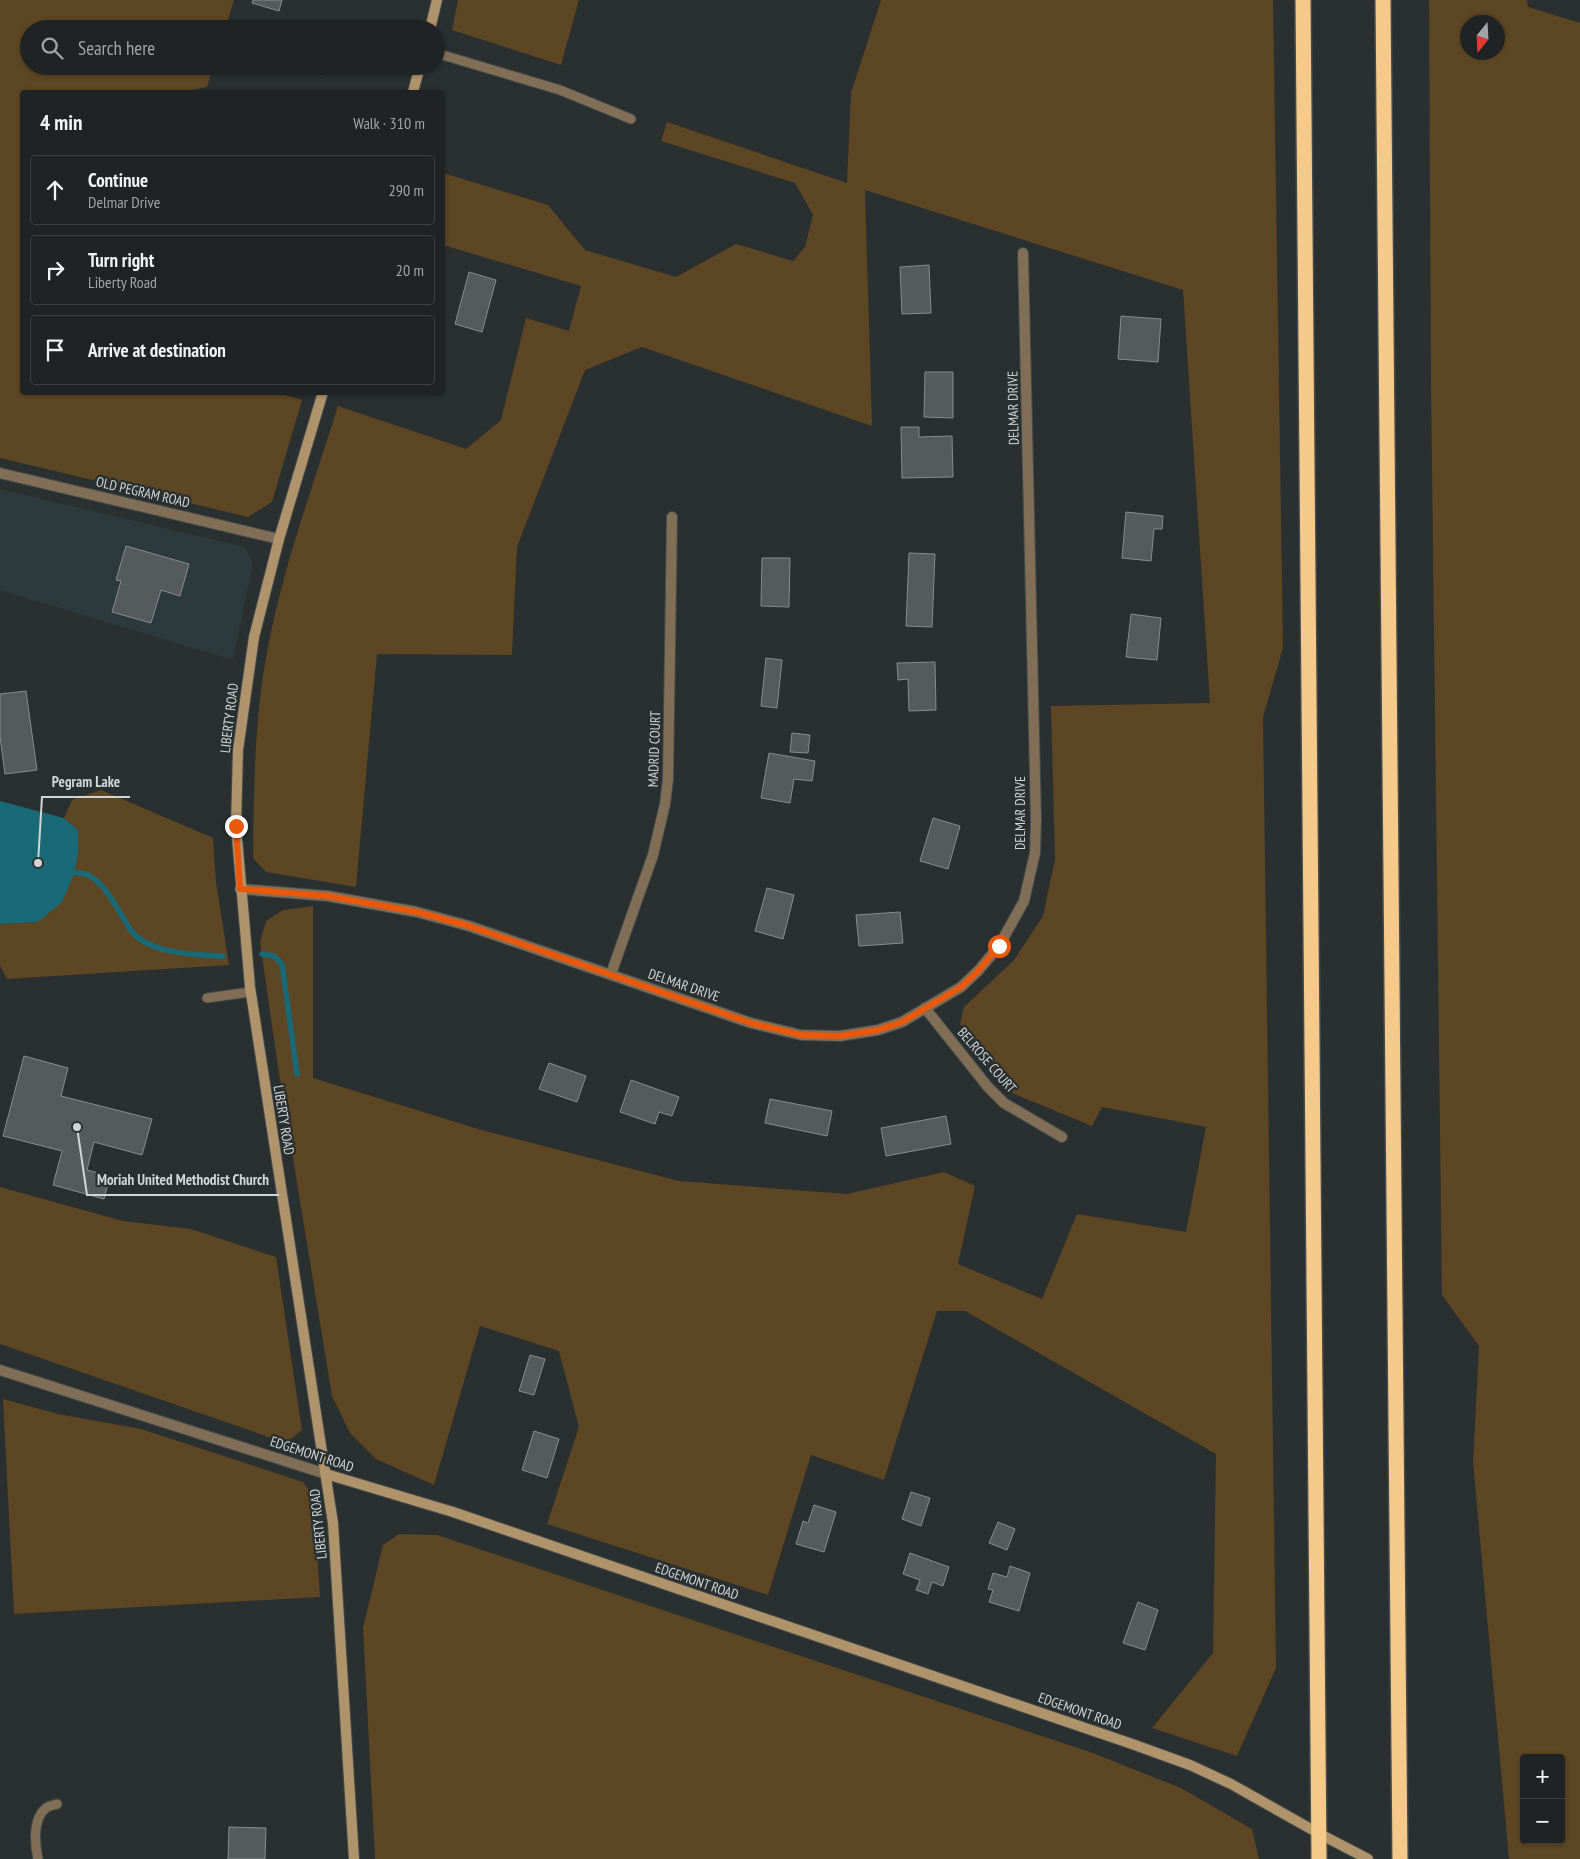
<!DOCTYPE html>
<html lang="en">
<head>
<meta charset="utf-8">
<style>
  body { margin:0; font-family:"PT Sans Narrow",sans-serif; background:#282b2c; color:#f1f3f6 }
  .controls { position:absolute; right:15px; bottom:15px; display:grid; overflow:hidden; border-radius:5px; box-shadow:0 1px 4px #0004 }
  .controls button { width:45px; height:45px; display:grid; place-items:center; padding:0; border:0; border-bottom:1px solid #3d4041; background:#202324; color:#f1f3f6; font:25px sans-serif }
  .compass { position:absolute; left:1460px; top:15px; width:45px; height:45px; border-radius:50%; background:#202324; box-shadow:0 1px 4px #0004; rotate:198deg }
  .stop { position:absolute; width:15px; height:15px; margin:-11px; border:4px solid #ea580c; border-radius:50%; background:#fff }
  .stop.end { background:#ea580c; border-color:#fff; box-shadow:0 1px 5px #0008 }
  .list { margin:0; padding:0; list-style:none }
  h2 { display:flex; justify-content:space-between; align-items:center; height:65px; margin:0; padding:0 20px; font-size:21px }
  h2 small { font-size:16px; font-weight:400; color:#a2a4a6 }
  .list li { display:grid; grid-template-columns:32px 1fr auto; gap:15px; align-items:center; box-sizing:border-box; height:70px; margin:0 10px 10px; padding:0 10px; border:1px solid #3d4041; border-radius:5px }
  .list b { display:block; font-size:19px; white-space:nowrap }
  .list p { margin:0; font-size:16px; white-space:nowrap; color:#a2a4a6 }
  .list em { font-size:16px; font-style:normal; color:#a2a4a6 }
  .icon { flex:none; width:28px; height:28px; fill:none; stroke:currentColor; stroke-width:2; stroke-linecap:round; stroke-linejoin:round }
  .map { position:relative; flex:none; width:1580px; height:1859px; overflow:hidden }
  .search { position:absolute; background:#202324; box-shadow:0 1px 4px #0004; left:20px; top:20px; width:425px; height:55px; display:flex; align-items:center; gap:12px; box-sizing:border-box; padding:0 18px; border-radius:28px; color:#a2a4a6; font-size:19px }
  .panel { position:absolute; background:#202324; box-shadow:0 1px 4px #0004; left:20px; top:90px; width:425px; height:305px; border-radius:5px }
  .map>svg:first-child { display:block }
  .built { fill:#2d3a3c }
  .green { fill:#5c4624; fill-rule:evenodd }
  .water { fill:#196977 }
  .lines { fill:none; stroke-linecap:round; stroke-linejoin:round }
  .stream { stroke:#196977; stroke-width:5.5 }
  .building { fill:#555b5c; stroke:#878d8f }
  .lane-casing { stroke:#454a4b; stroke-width:11 }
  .street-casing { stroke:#454a4b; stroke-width:12 }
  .secondary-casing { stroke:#454a4b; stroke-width:12 }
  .highway-casing { stroke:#454a4b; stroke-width:18 }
  .lane { stroke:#806f56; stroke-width:9 }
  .street { stroke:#806f56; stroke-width:10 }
  .secondary { stroke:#af946b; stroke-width:10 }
  .highway { stroke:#f4c989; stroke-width:15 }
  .route { stroke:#ea580c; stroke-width:6 }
  .labels { text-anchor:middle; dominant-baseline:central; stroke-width:4.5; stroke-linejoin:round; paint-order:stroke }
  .street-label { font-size:14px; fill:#d2d5d6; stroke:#2a2f30 }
  .leader { fill:none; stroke:#d2d5d6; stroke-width:2 }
  .callout-dot { fill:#d2d5d6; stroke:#2a2f30; stroke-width:2 }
  .callout-label { font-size:15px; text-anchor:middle; font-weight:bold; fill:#d2d5d6; stroke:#2a2f30; stroke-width:4.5; stroke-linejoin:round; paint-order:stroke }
</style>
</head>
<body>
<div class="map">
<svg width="1580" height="1859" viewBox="0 0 1580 1859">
  <rect width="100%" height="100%" fill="#2a2f30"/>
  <path class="built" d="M0,489L245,547L253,563L233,660L0,590Z"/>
  <g class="green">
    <path d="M0,0H234L225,29H29V66H213L207,87L182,92H22V392H275L302,400L272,502L248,517L0,458Z"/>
    <path d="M458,0H579L561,65L452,30Z"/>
    <path d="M881,0H1273L1283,648L1263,717L1276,1668L1237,1756L1152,1728L1213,1653L1216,1454L965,1311H937L884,1480L811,1455L768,1595L547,1524L579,1427L559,1351L480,1326L434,1485L376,1459L350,1433L332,1396L278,1067L260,942L266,921L283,910L313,906V1078L478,1129L679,1181L847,1194L944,1172L975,1186L958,1264L1042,1299L1077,1214L1186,1232L1206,1127L1102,1107L1092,1126L1014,1094L992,1071L960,1024L964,1007L1014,960L1043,916L1055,859L1051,706L1210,703L1183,290L865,190L872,426L642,347L585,370L517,547L512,655L377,654L356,887L266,872L253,858C254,791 254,724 266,658C281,572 312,489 338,406L466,449L501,420L526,318L569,331L581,286L443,245V173L548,205L585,250L676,277L736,244L793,261L805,247L813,215L795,183L661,141L667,122L847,183L851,93Z"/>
    <path d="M1429,0H1527L1528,7L1580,23V1859H1509L1473,1462L1479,1346L1442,1295L1431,383ZM1468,22H1498V52H1468ZM1524,1758H1561V1840H1524Z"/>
    <path d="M101,790L213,838L216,882L229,965L7,979L0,966V924L38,922L78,830L64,818L72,800Z"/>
    <path d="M0,1187L123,1221L191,1229L276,1257L302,1430L286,1443L0,1344Z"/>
    <path d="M3,1399L58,1414L141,1429L303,1482L314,1497L320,1597L14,1614Z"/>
    <path d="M399,1534L437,1535L1090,1752L1181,1788L1252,1829L1259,1859H375L363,1628L383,1545Z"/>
  </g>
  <path class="water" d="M0,801L64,818L78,830V853L74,874L62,902L38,922L0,924Z"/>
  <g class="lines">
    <g class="stream">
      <path d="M68,871C75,874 84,872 90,876C103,884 111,898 119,911C124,918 128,928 134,934C154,954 196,955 223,956"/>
      <path d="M262,954L274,956L282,964L297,1074"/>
    </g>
  </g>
  <g class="building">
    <path d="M253,0H282L279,11L252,3Z"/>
    <path d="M292,66H325L322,75Z"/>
    <path d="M929,265L931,313L902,314L900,267Z"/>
    <path d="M469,272L496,280L482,332L455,324Z"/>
    <path d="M1121,316L1161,319L1158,362L1118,359Z"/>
    <path d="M925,372H953V418L924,417Z"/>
    <path d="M901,427H919V437L952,436L953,477L902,478Z"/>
    <path d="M1126,512L1163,516L1162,529H1154L1151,561L1122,558Z"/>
    <path d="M126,546L189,564L180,596L161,590L151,623L112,612L121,581L116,580Z"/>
    <path d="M909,553L935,554L932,627L906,626Z"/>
    <path d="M762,558H790L789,607L761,606Z"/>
    <path d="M1131,614L1161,618L1157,660L1126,657Z"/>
    <path d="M766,658L782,660L777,708L761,706Z"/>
    <path d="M935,662L936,710L909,711L908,679L898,680L897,663Z"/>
    <path d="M26,691L37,770L5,774L0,737V694Z"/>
    <path d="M792,733L810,735L808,753L790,752Z"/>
    <path d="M769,753L815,761L812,781L794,779L790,803L761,798Z"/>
    <path d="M933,818L960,826L948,869L920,861Z"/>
    <path d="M767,888L794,895L783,939L755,931Z"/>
    <path d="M900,912L903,943L859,946L856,915Z"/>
    <path d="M24,1056L68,1068L61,1096L152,1119L142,1155L94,1142L87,1170L110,1176L104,1199L53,1185L62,1151L3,1136Z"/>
    <path d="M549,1063L586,1076L577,1102L539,1089Z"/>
    <path d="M631,1080L679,1097L672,1116L659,1112L655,1124L620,1112Z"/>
    <path d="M770,1099L832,1111L827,1136L765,1123Z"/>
    <path d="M946,1116L951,1144L886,1156L881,1128Z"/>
    <path d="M530,1355L545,1359L534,1395L519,1391Z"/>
    <path d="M534,1431L559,1439L547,1478L522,1470Z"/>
    <path d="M911,1492L930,1498L921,1526L902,1519Z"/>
    <path d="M814,1505L836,1512L824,1552L796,1544L803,1521L808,1523Z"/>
    <path d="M998,1522L1015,1529L1007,1550L989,1543Z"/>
    <path d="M910,1553L949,1567L943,1586L932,1582L928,1594L916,1590L920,1580L903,1574Z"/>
    <path d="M1010,1566L1030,1573L1019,1611L989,1602L993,1590L988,1589L993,1573L1007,1577Z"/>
    <path d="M1138,1602L1158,1610L1145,1650L1123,1643Z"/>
    <path d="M229,1827L266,1828L265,1859H228Z"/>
  </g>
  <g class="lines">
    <defs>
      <g id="lane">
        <path d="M436,53L560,90L631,119"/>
        <path d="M207,998L250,992"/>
        <path d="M38,1859C35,1845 32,1819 46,1808C48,1806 54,1805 57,1804"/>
      </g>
      <g id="street">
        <path d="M0,473L279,539"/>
        <path d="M240,889L328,896L417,912L469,926L751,1023L801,1035L840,1036L878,1030L902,1022L961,987L978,971L999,946L1024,901L1035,853L1036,820L1023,253"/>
        <path d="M611,974L653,855L665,804L668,779L672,517"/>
        <path d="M925,1008L988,1087L1004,1103L1062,1137"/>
        <path d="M0,1370L326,1474"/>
      </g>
      <g id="secondary">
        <path d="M430,29L437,0"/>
        <path d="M413,92L420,66"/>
        <path d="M323,392L279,539L254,637L238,750L236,826L250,987L333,1523L354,1859"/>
        <path d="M326,1474L453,1512L1132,1744L1190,1765L1231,1784L1318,1833L1368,1859"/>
      </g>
      <g id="highway">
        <path d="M1303,0L1319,1859"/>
        <path d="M1383,0L1400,1859"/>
      </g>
    </defs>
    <use href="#lane" class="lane-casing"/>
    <use href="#street" class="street-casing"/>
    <use href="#secondary" class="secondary-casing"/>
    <use href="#highway" class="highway-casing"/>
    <use href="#lane" class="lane"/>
    <use href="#street" class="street"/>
    <use href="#secondary" class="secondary"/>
    <use href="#highway" class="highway"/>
  </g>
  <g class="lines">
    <path class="route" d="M236,826L240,889L328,896L417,912L469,926L751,1023L801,1035L840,1036L878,1030L902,1022L961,987L978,971L999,946"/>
  </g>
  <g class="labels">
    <g class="street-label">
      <text transform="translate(1013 408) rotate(-91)">DELMAR DRIVE</text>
      <text transform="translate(143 492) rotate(13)">OLD PEGRAM ROAD</text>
      <text transform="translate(229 718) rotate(-83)">LIBERTY ROAD</text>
      <text transform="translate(654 749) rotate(-88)">MADRID COURT</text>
      <text transform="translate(1020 813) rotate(-90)">DELMAR DRIVE</text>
      <text transform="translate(684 985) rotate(19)">DELMAR DRIVE</text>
      <text transform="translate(987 1060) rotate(49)">BELROSE COURT</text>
      <text transform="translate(284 1120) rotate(81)">LIBERTY ROAD</text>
      <text transform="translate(312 1454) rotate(18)">EDGEMONT ROAD</text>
      <text transform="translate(318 1524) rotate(-96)">LIBERTY ROAD</text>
      <text transform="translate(697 1581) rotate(19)">EDGEMONT ROAD</text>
      <text transform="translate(1080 1711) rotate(19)">EDGEMONT ROAD</text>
    </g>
  </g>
  <path class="leader" d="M38 863L42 797H130M77 1127L87 1195H279"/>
  <g class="callout-dot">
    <circle cx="38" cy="863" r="5"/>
    <circle cx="77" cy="1127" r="5"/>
  </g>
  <g class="callout-label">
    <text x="86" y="787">Pegram Lake</text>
    <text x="183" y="1185">Moriah United Methodist Church</text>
  </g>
</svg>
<div class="controls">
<button>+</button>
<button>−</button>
</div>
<svg class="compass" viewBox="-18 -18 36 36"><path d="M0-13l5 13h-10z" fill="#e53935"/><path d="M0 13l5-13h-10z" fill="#a2a4a6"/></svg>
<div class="stop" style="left:999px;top:946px"></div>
<div class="stop end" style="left:236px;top:826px"></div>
<div class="search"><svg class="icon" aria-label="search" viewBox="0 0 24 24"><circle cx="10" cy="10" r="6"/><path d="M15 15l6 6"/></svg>Search here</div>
<section class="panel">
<h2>4 min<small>Walk · 310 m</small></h2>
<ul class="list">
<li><svg class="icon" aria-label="ahead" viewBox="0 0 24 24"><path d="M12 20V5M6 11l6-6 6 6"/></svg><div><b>Continue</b><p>Delmar Drive</p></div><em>290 m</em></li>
<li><svg class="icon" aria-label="right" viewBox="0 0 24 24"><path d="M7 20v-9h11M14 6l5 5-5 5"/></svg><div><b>Turn right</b><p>Liberty Road</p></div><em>20 m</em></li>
<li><svg class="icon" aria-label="arrive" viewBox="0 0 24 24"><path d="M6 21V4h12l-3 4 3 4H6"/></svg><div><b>Arrive at destination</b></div></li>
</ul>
</section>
</div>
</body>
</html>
